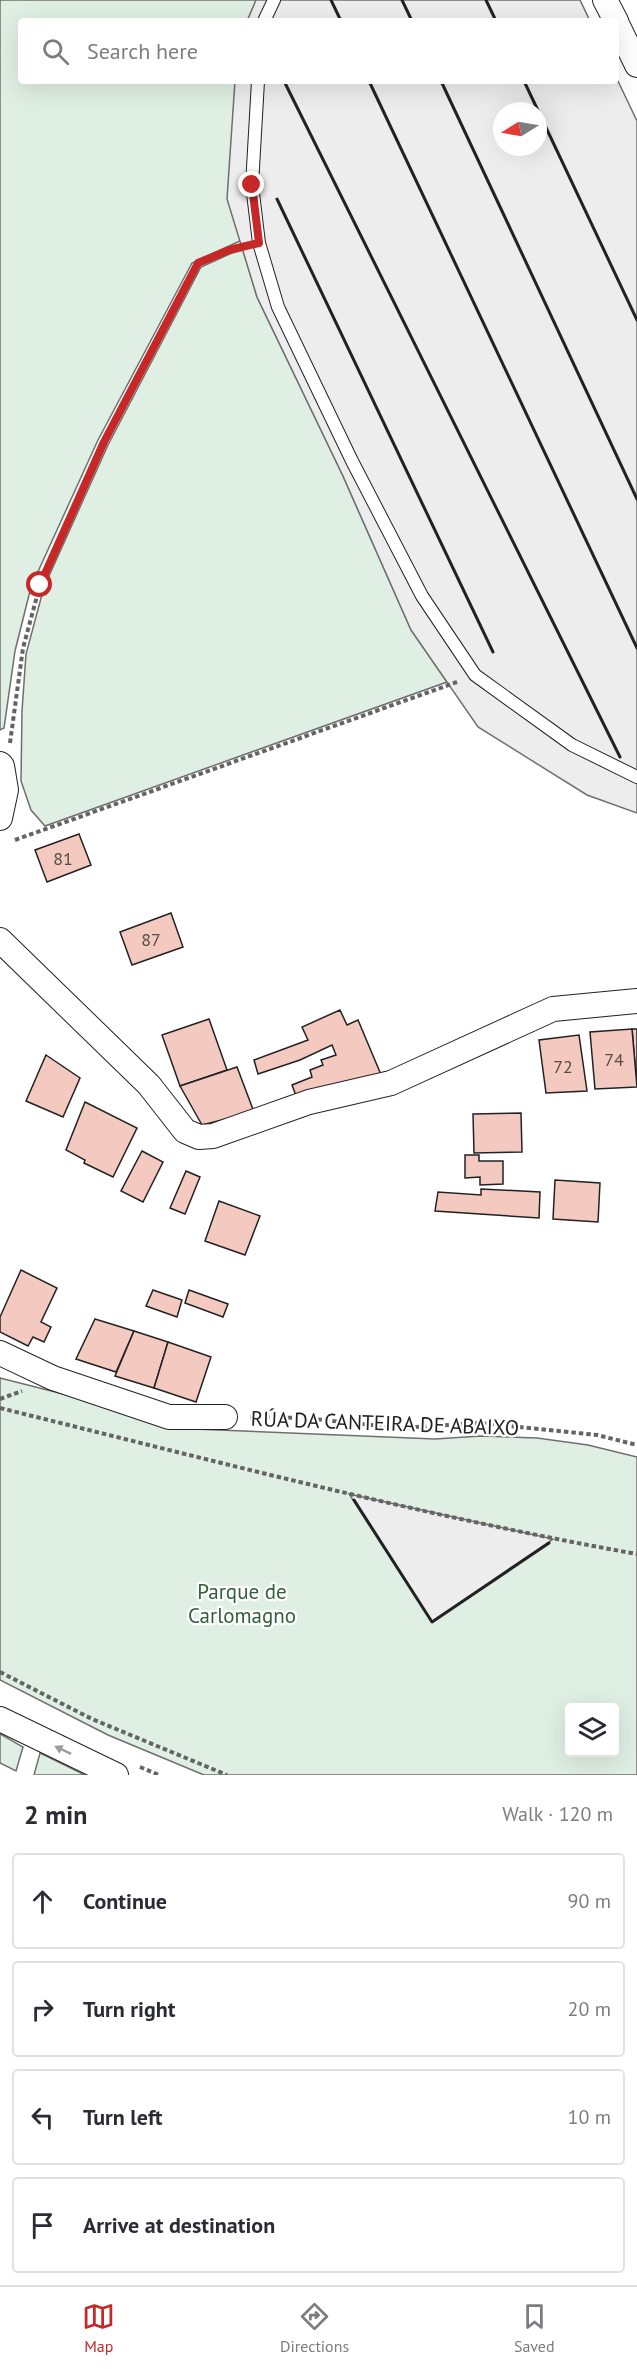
<!DOCTYPE html>
<html lang="en">
<head>
<meta charset="utf-8">
<style>
  body { margin:0; font-family:"PT Sans",sans-serif; background:#f2f2f3; color:#2b2b33 }
  .controls { position:absolute; right:18px; bottom:18px; display:grid; overflow:hidden; border-radius:6px; box-shadow:0 6px 24px #0002 }
  .controls button { width:54px; height:54px; display:grid; place-items:center; padding:0; border:0; border-bottom:2px solid #e1e1e2; background:#fff; color:#2b2b33; font:30px sans-serif }
  .compass { position:absolute; left:493px; top:102px; width:54px; height:54px; border-radius:50%; background:#fff; box-shadow:0 6px 24px #0002; rotate:259deg }
  .stop { position:absolute; width:18px; height:18px; margin:-14px; border:4px solid #c62828; border-radius:50%; background:#fff }
  .stop.end { background:#c62828; border-color:#fff; box-shadow:0 2px 6px #0008 }
  .list { margin:0; padding:0; list-style:none }
  h2 { display:flex; justify-content:space-between; align-items:center; height:78px; margin:0; padding:0 24px; font-size:26px }
  h2 small { font-size:20px; font-weight:400; color:#7c7c81 }
  .list li { display:grid; grid-template-columns:39px 1fr auto; gap:18px; align-items:center; box-sizing:border-box; height:96px; margin:0 12px 12px; padding:0 12px; border:2px solid #e1e1e2; border-radius:6px }
  .list b { display:block; font-size:22px; white-space:nowrap }
  .list em { font-size:20px; font-style:normal; color:#7c7c81 }
  .icon { flex:none; width:33px; height:33px; fill:none; stroke:currentColor; stroke-width:2; stroke-linecap:round; stroke-linejoin:round }
  .map { position:relative; flex:none; width:637px; height:1775px; overflow:hidden }
  .search { position:absolute; background:#fff; box-shadow:0 6px 24px #0002; left:18px; right:18px; top:18px; height:66px; display:flex; align-items:center; gap:15px; box-sizing:border-box; padding:0 21px; border-radius:6px; color:#7c7c81; font-size:22px }
  .sheet { height:510px; background:#fff }
  nav { display:flex; justify-content:space-around; align-items:center; box-sizing:border-box; height:84px; border-top:2px solid #e1e1e2; background:#fff; font-size:16px; color:#7c7c81 }
  nav a { display:grid; justify-items:center; gap:3px }
  nav .on { color:#c62828 }
  .map>svg:first-child { display:block }
  .green { fill:#e0efe3; stroke:#6f6f6f; stroke-width:1.5; fill-rule:evenodd }
  .parking { fill:#ededed; stroke:#6f6f6f; stroke-width:1.5; fill-rule:evenodd }
  .building { fill:#f3c9c0; stroke:#222; stroke-width:1.5 }
  .lines { fill:none; stroke-linecap:round; stroke-linejoin:round }
  .lane-casing { stroke:#222; stroke-width:14 }
  .street-casing { stroke:#222; stroke-width:26 }
  .path { stroke:#646464; stroke-width:4; stroke-dasharray:4.5 3; stroke-linecap:butt }
  .lane { stroke:#fff; stroke-width:12 }
  .street { stroke:#fff; stroke-width:24 }
  .wall { stroke:#222; stroke-width:3 }
  .oneway { fill:#9c9c9c }
  .route { stroke:#c62828; stroke-width:8 }
  .labels { text-anchor:middle; dominant-baseline:central; stroke-width:4.5; stroke-linejoin:round; paint-order:stroke }
  .number-label { font-size:18px; fill:#564c4a }
  .street-label { font-size:21px; fill:#222; stroke:#fff }
  .park-label { font-size:21px; fill:#2f5e38; stroke:#fff }
</style>
</head>
<body>
<div class="map">
<svg width="637" height="1775" viewBox="0 0 637 1775">
  <rect width="100%" height="100%" fill="#fff"/>
  <g class="green">
    <path d="M0,0H307L301,21H21V81H285L240,241L192,263L98,440L31,587L15,651L4,728L0,730Z"/>
    <path d="M243,250L257,297L343,476L411,630L447,682L45,826L31,810L21,781L22,711L26,654L44,587L108,445L201,267L232,253Z"/>
    <path d="M0,1378L71,1396L169,1428L435,1439L481,1436L537,1438L588,1445L637,1457V1775H204L108,1735L0,1680ZM570,1708H614V1752H570Z"/>
    <path d="M0,1734L23,1747L16,1771L0,1763Z"/>
    <path d="M40,1753L85,1775H34Z"/>
  </g>
  <g class="parking">
    <path d="M256,0H580L590,21H247Z"/>
    <path d="M616,77L637,121V813L587,795L478,727L411,630L343,476L257,297L227,199L235,81H616ZM502,111H538V147H502Z"/>
    <path d="M349,1494L553,1539L432,1622Z"/>
  </g>
  <g class="building">
    <path d="M79,834L91,865L47,882L35,850Z"/>
    <path d="M171,913L183,947L132,965L120,932Z"/>
    <path d="M340,1010L347,1025L358,1020L382,1077L298,1101L292,1085L312,1077L310,1070L323,1065L321,1060L336,1055L332,1045L300,1060L258,1074L254,1060L308,1040L302,1027Z"/>
    <path d="M209,1019L227,1070L180,1086L162,1035Z"/>
    <path d="M632,1029H637V1087Z"/>
    <path d="M632,1029L637,1087L595,1089L590,1032Z"/>
    <path d="M579,1035L587,1091L546,1093L539,1040Z"/>
    <path d="M46,1055L80,1078L63,1117L26,1101Z"/>
    <path d="M237,1067L254,1112L202,1125L180,1086Z"/>
    <path d="M85,1102L137,1128L113,1177L84,1163L85,1160L66,1150Z"/>
    <path d="M521,1113L522,1152L474,1153L473,1114Z"/>
    <path d="M142,1151L163,1162L143,1202L121,1191Z"/>
    <path d="M465,1155H479V1161H503V1184L480,1185V1177L465,1178Z"/>
    <path d="M186,1171L200,1177L185,1214L170,1208Z"/>
    <path d="M555,1180L600,1183L598,1222L553,1219Z"/>
    <path d="M481,1189L540,1192L539,1218L435,1211L438,1192L481,1195Z"/>
    <path d="M219,1201L260,1216L245,1255L205,1241Z"/>
    <path d="M21,1270L57,1288L41,1322L51,1327L44,1342L33,1337L28,1346L0,1332V1317Z"/>
    <path d="M153,1290L182,1300L177,1317L146,1306Z"/>
    <path d="M189,1290L228,1304L223,1317L185,1303Z"/>
    <path d="M95,1319L134,1331L116,1372L76,1359Z"/>
    <path d="M134,1331L168,1342L154,1388L115,1376Z"/>
    <path d="M168,1342L211,1357L196,1402L154,1388Z"/>
  </g>
  <g class="lines">
    <defs>
      <g id="lane">
        <path d="M264,21L274,0"/>
        <path d="M258,81L252,185L259,243L278,307L352,461L422,596L475,675L572,745L637,777"/>
      </g>
      <g id="street">
        <path d="M605,0L616,21"/>
        <path d="M616,22L637,65"/>
        <path d="M0,764L2,766L6,790L0,818"/>
        <path d="M0,940L149,1085L185,1131L199,1137L213,1136L309,1102L391,1083L553,1009L637,1001"/>
        <path d="M0,1353L53,1378L169,1417H225"/>
        <path d="M0,1719L116,1775"/>
      </g>
    </defs>
    <use href="#lane" class="lane-casing"/>
    <use href="#street" class="street-casing"/>
    <g class="path">
      <path d="M10,743L23,648L40,585L104,442L198,263L241,247"/>
      <path d="M15,840L457,682"/>
      <path d="M0,1399L22,1391"/>
      <path d="M0,1408C211,1460 423,1516 637,1554"/>
      <path d="M250,1417L304,1418L401,1428L480,1423L597,1435L637,1445"/>
      <path d="M0,1672L92,1719L227,1775"/>
      <path d="M140,1767L159,1775"/>
    </g>
    <use href="#lane" class="lane"/>
    <use href="#street" class="street"/>
    <g class="wall">
      <path d="M331,0L341,21"/>
      <path d="M402,0L412,21"/>
      <path d="M486,0L496,21"/>
      <path d="M284,81L620,757"/>
      <path d="M369,81L637,648"/>
      <path d="M441,81L637,499"/>
      <path d="M524,81L637,320"/>
      <path d="M277,199L493,652"/>
      <path d="M354,1500L432,1622L549,1543"/>
    </g>
  </g>
  <defs><path id="oneway-solid" d="M-6-.8H1V-3.2L6.5 0L1 3.2V.8H-6Z" transform="scale(1.5)"/></defs>
  <use class="oneway" href="#oneway-solid" transform="translate(63 1750) rotate(-155)"/>
  <g class="lines">
    <path class="route" d="M40,585L104,442L198,263L229,250L259,243L252,185"/>
  </g>
  <g class="labels">
    <g class="number-label">
      <text x="63" y="858">81</text>
      <text x="151" y="939">87</text>
      <text x="614" y="1059">74</text>
      <text x="563" y="1066">72</text>
    </g>
    <g class="street-label">
      <text transform="translate(385 1423) rotate(2)">RÚA DA CANTEIRA DE ABAIXO</text>
    </g>
    <g class="park-label">
      <text x="242" y="1591">Parque de<tspan x="242" dy="24">Carlomagno</tspan></text>
    </g>
  </g>
</svg>
<div class="controls">
<button><svg class="icon" aria-label="layers" viewBox="0 0 24 24"><path d="M12 4l9 5-9 5-9-5zM3 14l9 5 9-5"/></svg></button>
</div>
<svg class="compass" viewBox="-18 -18 36 36"><path d="M0-13l5 13h-10z" fill="#e53935"/><path d="M0 13l5-13h-10z" fill="#7c7c81"/></svg>
<div class="stop" style="left:40px;top:585px"></div>
<div class="stop end" style="left:252px;top:185px"></div>
<div class="search"><svg class="icon" aria-label="search" viewBox="0 0 24 24"><circle cx="10" cy="10" r="6"/><path d="M15 15l6 6"/></svg>Search here</div>
</div>
<section class="sheet">
<h2>2 min<small>Walk · 120 m</small></h2>
<ul class="list">
<li><svg class="icon" aria-label="ahead" viewBox="0 0 24 24"><path d="M12 20V5M6 11l6-6 6 6"/></svg><div><b>Continue</b></div><em>90 m</em></li>
<li><svg class="icon" aria-label="right" viewBox="0 0 24 24"><path d="M7 20v-9h11M14 6l5 5-5 5"/></svg><div><b>Turn right</b></div><em>20 m</em></li>
<li><svg class="icon" aria-label="left" viewBox="0 0 24 24"><path d="M17 20v-9H6M10 6l-5 5 5 5"/></svg><div><b>Turn left</b></div><em>10 m</em></li>
<li><svg class="icon" aria-label="arrive" viewBox="0 0 24 24"><path d="M6 21V4h12l-3 4 3 4H6"/></svg><div><b>Arrive at destination</b></div></li>
</ul>
</section>
<nav>
<a class="on"><svg class="icon" aria-label="map" viewBox="0 0 24 24"><path d="M3 6l6-2 6 2 6-2v14l-6 2-6-2-6 2zM9 4v14M15 6v14"/></svg>Map</a>
<a><svg class="icon" aria-label="directions" viewBox="0 0 24 24"><path d="M12 3l9 9-9 9-9-9zM9 14v-3h6M13 9l2 2-2 2"/></svg>Directions</a>
<a><svg class="icon" aria-label="saved" viewBox="0 0 24 24"><path d="M7 4h10v16l-5-4-5 4z"/></svg>Saved</a>
</nav>
</body>
</html>
